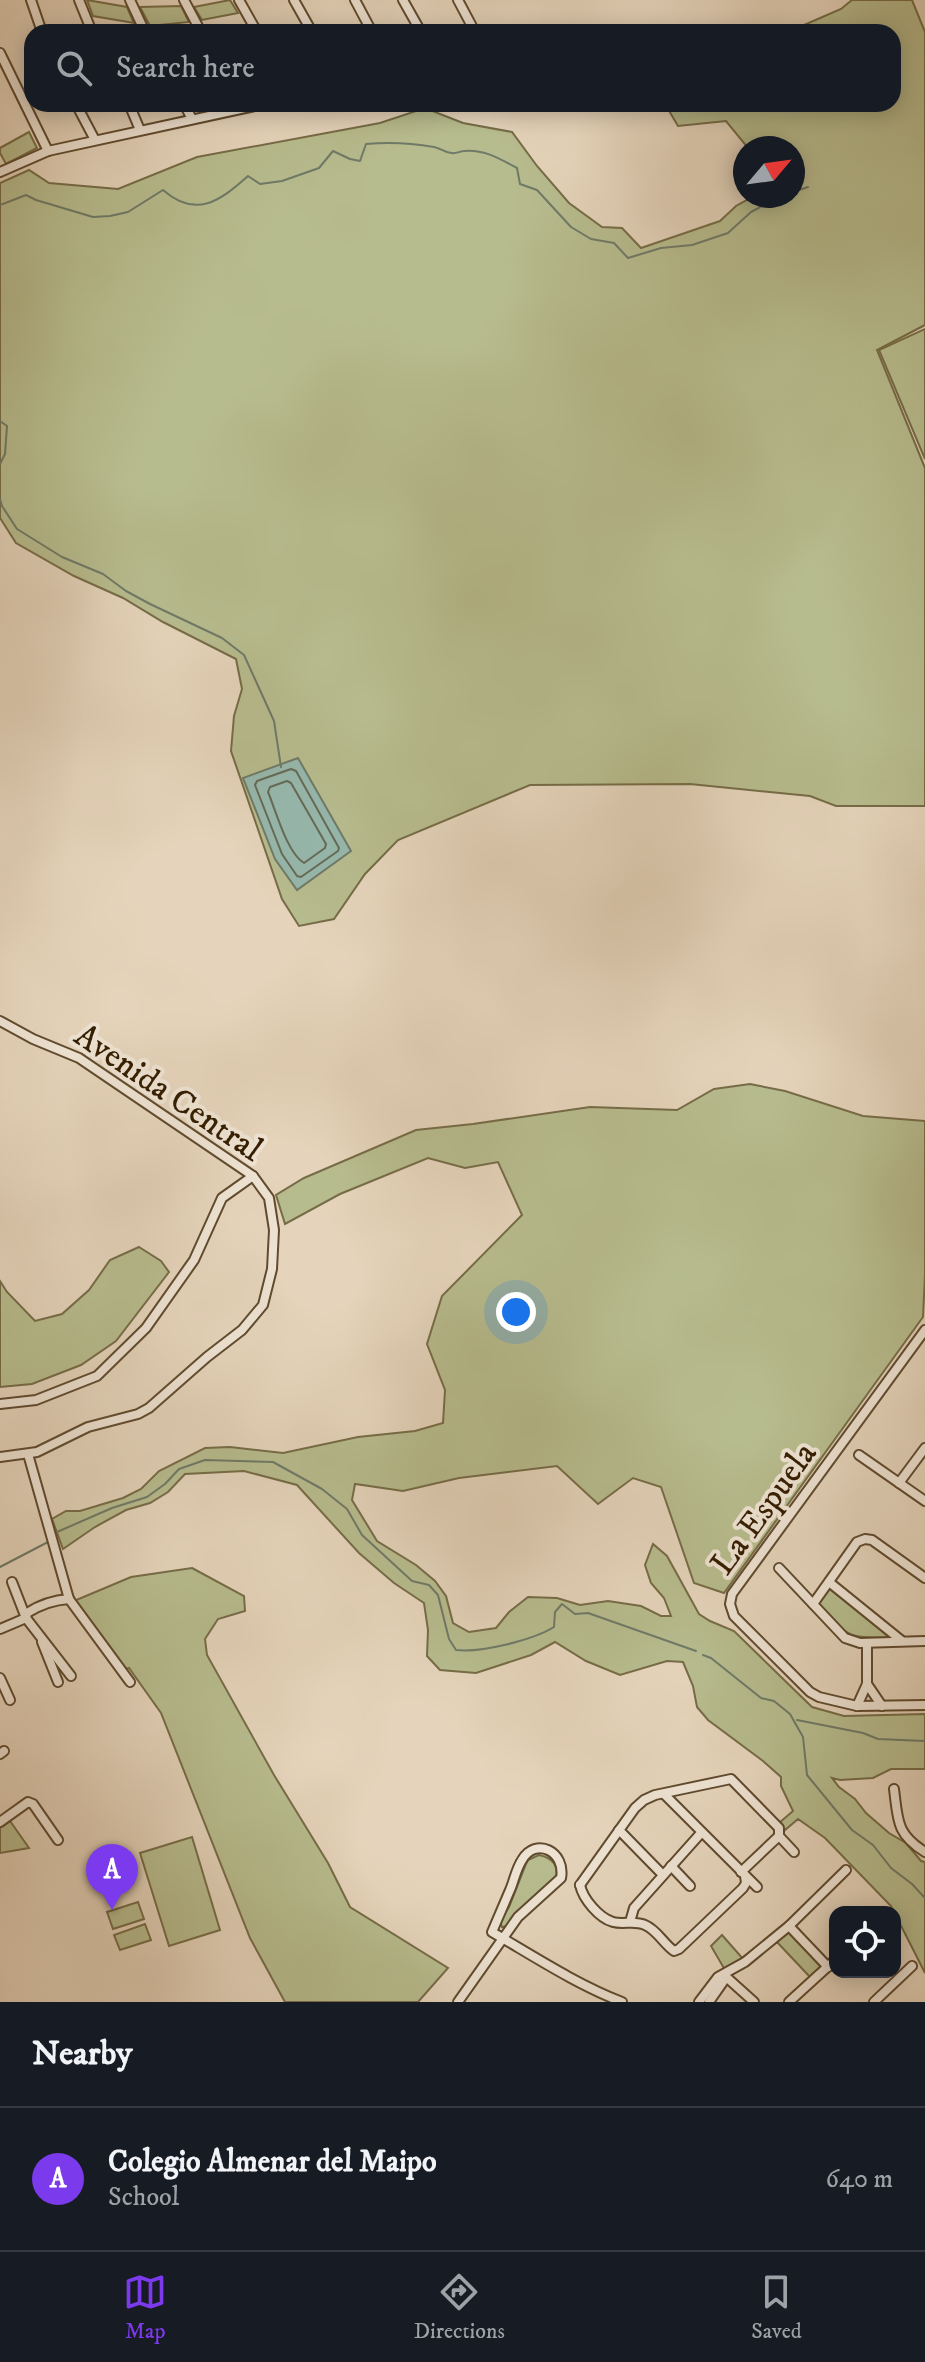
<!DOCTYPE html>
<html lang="en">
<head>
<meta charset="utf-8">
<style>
  body { margin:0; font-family:"IM FELL DW Pica",serif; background:#242831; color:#f1f3f6 }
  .controls { position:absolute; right:24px; bottom:24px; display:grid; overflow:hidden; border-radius:16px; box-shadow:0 4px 20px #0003 }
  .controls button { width:72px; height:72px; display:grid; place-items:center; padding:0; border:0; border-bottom:2px solid #363941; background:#171b24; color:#f1f3f6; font:40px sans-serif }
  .compass { position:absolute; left:733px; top:136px; width:72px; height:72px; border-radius:50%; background:#171b24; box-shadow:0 4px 20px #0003; rotate:61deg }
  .you { position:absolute; left:516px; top:1312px; width:28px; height:28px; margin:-20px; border:6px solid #fff; border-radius:50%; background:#1a73e8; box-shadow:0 0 0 12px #1a73e833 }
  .badge { display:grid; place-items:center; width:52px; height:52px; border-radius:50%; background:#7c3aed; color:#fff; font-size:26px; font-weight:700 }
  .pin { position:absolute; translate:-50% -66px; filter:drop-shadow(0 2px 4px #0008) }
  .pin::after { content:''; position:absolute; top:42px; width:28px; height:24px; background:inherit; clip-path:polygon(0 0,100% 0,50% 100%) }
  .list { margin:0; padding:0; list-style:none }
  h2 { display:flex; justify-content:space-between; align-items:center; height:104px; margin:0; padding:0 32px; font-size:34px }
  h2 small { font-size:26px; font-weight:400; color:#9ea1a6 }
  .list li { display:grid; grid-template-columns:52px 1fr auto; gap:24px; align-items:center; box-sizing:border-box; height:144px; padding:0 32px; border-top:2px solid #363941 }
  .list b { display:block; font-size:30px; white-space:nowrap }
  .list p { margin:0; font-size:26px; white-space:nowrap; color:#9ea1a6 }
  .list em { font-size:26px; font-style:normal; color:#9ea1a6 }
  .icon { flex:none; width:44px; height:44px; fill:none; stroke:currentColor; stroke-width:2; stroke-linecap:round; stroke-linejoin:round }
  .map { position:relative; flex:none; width:925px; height:2002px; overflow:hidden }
  .search { position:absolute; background:#171b24; box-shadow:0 4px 20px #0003; left:24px; right:24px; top:24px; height:88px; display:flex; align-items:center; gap:20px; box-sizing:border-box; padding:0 28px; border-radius:24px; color:#9ea1a6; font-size:30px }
  .sheet { height:248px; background:#171b24 }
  nav { display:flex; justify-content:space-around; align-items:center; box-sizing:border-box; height:112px; border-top:2px solid #363941; background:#171b24; font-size:22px; color:#9ea1a6 }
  nav a { display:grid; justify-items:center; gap:4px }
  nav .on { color:#7c3aed }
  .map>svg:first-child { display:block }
  .green { fill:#b7bc8e; stroke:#766c47; stroke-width:2 }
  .water { fill:#96b8ad; stroke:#6f7a68; stroke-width:2 }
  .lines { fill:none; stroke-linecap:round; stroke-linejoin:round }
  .shore { stroke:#656a56; stroke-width:2 }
  .stream { stroke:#6f7a68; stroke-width:2 }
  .street-casing { stroke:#604b2f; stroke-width:12 }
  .street { stroke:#eee3d3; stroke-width:8 }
  .labels { text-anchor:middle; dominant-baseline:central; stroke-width:8; stroke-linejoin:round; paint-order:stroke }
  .street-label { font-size:34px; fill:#341d00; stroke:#eee3d3 }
</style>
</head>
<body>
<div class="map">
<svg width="925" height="2002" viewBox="0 0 925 2002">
  <rect width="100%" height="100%" fill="#e5d4bb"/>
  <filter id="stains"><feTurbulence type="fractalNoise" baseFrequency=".0025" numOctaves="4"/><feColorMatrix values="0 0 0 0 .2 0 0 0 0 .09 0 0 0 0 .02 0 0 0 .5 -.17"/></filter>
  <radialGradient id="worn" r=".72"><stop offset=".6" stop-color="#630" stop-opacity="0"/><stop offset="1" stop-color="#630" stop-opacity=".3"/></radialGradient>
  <g class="green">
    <path d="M87,0L127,7L134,23L93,16Z"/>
    <path d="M230,0L238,13L202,20L194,7Z"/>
    <path d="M852,0H912L925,32V325L877,350L925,468V806H836L810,796L690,784L530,785L398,840L365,874L334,919L299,926L282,899L231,751L234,716L242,689L236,659L163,622L123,598L74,576L16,543L0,518V183L29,170L49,183L118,189L197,157L380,123L425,108L463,123L512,132L537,166L569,203L602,227L622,228L641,248L720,221L736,206L754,196H793V148H748L726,121L678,126L665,104H893V32H788L841,9Z"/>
    <path d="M181,6L189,22L150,26L140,7Z"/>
    <path d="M29,132L37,148L6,164L0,153V148Z"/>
    <path d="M925,329V459L879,350Z"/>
    <path d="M750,1084L785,1091L863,1116L925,1121V1274L923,1317L724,1593L694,1583L661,1487L633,1478L598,1504L557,1466L459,1478L403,1491L355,1484L352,1500L377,1541L416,1565L435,1581L446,1596L453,1623L469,1632L496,1628L509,1612L528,1597L557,1598L580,1605L608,1601L641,1606L661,1616H671L664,1598L651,1583L645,1565L653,1544L667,1556L699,1614L710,1621L734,1631L812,1707L844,1716L925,1714V1769H891L873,1778L840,1780L832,1778L839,1787L855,1799L866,1813L889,1833L906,1843L921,1861L925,1862V1973L891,1906L825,1838L798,1819L785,1830L779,1823L793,1811L781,1786V1777L763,1761L708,1720L697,1707L693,1686L683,1662L667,1661L620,1675L586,1661L555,1642L531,1655L476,1673L440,1670L427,1656L428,1630L424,1603L394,1583L359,1553L297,1485L244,1471L185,1474L168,1492L150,1503L126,1510L95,1527L63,1549L52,1519L66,1511H80L123,1498L141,1489L159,1471L205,1448L230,1447L283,1453L358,1437L415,1431L443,1423L445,1390L427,1344L442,1296L522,1215L498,1162L465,1168L428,1158L340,1194L285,1224L276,1195L304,1178L416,1130L473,1124L590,1107L677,1110L714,1089Z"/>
    <path d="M139,1247L161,1261L169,1272L116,1341L81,1365L32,1384L0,1387V1281L7,1292L35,1321L62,1314L89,1290L110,1260Z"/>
    <path d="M192,1568L244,1596L245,1611L218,1619L205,1639L207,1655L274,1775L328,1863L350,1907L448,1968L418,2002H285L250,1938L161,1713L129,1668L124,1670L74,1601L131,1577Z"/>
    <path d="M829,1586L890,1637C844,1640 847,1634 817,1603Z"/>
    <path d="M10,1821L29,1848L0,1853V1828Z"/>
    <path d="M192,1837L220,1930L169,1946L140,1853Z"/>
    <path d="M539,1855C553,1858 560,1866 555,1881L508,1926L502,1927L500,1921L509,1907L526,1864L528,1860Z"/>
    <path d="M138,1902L144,1919L113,1929L107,1912Z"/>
    <path d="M145,1924L151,1940L120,1950L114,1935Z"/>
    <path d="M788,1929L822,1966L810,1977L776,1941Z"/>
    <path d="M722,1935L744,1960L725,1970L711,1946Z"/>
  </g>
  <path class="water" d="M298,758L351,851L297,890L275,859L243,778Z"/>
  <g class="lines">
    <g class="shore">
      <path d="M291,769L296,771L339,848L338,851L301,877L297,876L282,854L255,785L257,781Z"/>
      <path d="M287,781L291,783L326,844L325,848L304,863C287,853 276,811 268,792L270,787Z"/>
    </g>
    <g class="stream">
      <path d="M793,192L808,187"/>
      <path d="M0,205L26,195L36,200L93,217L110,216L128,212L163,190C196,219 220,201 248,176L260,184L282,181L319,168L333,151L350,159L360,161L366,144C389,142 411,143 434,147C440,148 446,153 452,153C456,154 460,151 464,151C484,149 500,159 517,168L520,184L537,190L571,227L591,239L614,243L628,258L661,248L692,245L728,233L751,212L781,196"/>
      <path d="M0,421L7,426L5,454L0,464"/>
      <path d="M0,499L2,506L17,529L62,557L103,574L126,591L150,604L222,638L244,655L274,721L281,767"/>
      <path d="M57,1532L112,1508L147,1497L165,1484L179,1469L205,1460L273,1462L322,1489L347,1509L362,1535L412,1581L429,1585L438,1595L449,1639L456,1650C481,1653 533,1640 554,1627L555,1612L562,1604L575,1614L588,1613L696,1651"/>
      <path d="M0,1567L48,1542"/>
      <path d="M703,1655L711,1658L761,1698L774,1701L790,1714L803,1737L807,1775L852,1830L873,1845L891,1868L912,1884L925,1898"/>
      <path d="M797,1720L863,1733L878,1739L925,1741"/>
    </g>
    <defs>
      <g id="street">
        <path d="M31,0L42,32"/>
        <path d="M79,0L92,32"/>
        <path d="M130,0L145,32"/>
        <path d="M184,0L201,32"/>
        <path d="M239,0L257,32"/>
        <path d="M294,0L312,32"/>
        <path d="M355,0L372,32"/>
        <path d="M403,0L421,32"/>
        <path d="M458,0L475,32"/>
        <path d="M0,53L48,151"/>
        <path d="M76,104L95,140"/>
        <path d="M129,104L140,130"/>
        <path d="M184,104L192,119"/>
        <path d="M0,172L48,151L264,104"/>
        <path d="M0,1021L33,1039L79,1058L253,1176L269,1198L274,1230L272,1269L263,1305L242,1330L207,1357L149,1408L138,1414L88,1427L37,1452L0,1457"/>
        <path d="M925,1330L732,1594L730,1604L734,1616L810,1692L819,1697L857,1706L925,1705"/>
        <path d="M0,1404L36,1400L97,1376L146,1328L194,1260L222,1198L253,1176"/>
        <path d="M28,1454L69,1599L130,1682"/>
        <path d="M859,1455L925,1501"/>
        <path d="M899,1483L925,1448"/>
        <path d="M779,1568L845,1638L860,1643L925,1641"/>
        <path d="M12,1582L26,1618L71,1676"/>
        <path d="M829,1582L902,1641"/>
        <path d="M813,1604L857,1542L865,1539L872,1540L925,1578"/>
        <path d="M0,1629L26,1618L27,1613C41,1604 54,1600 69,1599"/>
        <path d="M42,1642L58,1682"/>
        <path d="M0,1678L10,1700"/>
        <path d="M867,1684L882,1706"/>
        <path d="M857,1706L867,1684V1643"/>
        <path d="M0,1754L4,1751"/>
        <path d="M894,1789C898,1820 896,1834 925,1852"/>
        <path d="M664,1794L757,1887"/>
        <path d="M0,1822L28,1802L33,1804L58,1840"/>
        <path d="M619,1830L663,1875"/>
        <path d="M671,1866L690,1886"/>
        <path d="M741,1872L779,1836"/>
        <path d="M580,1885L635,1808L644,1800L655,1795L731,1779L779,1828V1836L794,1852"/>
        <path d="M580,1885C583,1899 599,1918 613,1922C624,1925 634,1920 645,1925C657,1930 663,1943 674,1951L679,1949L743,1888L746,1883L745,1876"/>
        <path d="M630,1922L634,1908L701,1833"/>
        <path d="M789,1926L828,1967"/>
        <path d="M724,1975L754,2002"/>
        <path d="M458,2002L518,1917L561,1878C566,1852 536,1836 522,1860C516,1869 514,1881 510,1890C504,1904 498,1918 492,1932C535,1957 576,1984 622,2002"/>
        <path d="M699,2002L718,1977L745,1962L789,1926L846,1870"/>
        <path d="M709,2002L723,1982L724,1975"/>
        <path d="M789,2002L835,1960"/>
        <path d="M874,2002L912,1966"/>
      </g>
    </defs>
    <use href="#street" class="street-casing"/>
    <use href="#street" class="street"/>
  </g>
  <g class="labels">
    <g class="street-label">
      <text transform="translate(168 1093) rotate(34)">Avenida Central</text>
      <text transform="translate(764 1509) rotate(-54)">La Espuela</text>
    </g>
  </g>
  <rect width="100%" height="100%" filter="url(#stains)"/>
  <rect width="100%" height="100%" fill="url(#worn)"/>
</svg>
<div class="controls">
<button><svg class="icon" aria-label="locate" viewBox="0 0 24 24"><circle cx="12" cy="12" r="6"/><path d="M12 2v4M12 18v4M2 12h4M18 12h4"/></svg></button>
</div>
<svg class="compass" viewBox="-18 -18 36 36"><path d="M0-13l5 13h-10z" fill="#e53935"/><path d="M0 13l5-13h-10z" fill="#9ea1a6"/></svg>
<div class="you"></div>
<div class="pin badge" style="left:112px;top:1910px">A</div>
<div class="search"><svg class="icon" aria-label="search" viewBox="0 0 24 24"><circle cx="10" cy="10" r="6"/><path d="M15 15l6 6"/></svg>Search here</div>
</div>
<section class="sheet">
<h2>Nearby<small></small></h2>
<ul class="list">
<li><span class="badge">A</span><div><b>Colegio Almenar del Maipo</b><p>School</p></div><em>640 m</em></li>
</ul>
</section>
<nav>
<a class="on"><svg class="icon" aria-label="map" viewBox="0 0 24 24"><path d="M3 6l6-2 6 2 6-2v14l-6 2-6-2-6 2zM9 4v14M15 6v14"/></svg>Map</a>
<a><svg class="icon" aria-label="directions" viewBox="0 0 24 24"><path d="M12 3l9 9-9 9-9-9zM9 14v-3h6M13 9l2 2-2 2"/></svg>Directions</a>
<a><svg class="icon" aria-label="saved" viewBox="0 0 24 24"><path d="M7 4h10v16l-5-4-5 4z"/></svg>Saved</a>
</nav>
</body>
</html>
